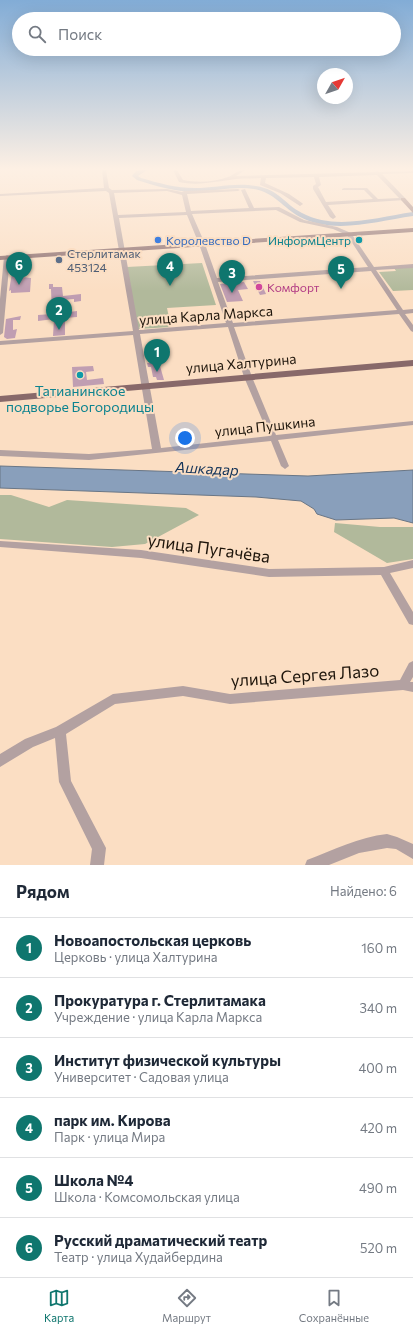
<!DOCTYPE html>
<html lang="ru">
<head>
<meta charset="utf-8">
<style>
  body { margin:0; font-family:Commissioner,sans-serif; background:#f2f2f3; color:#1f2937 }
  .compass { position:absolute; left:317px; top:68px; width:36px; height:36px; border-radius:50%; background:#fff; box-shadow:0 4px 16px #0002; rotate:50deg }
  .you { position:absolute; left:185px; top:438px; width:14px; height:14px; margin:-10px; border:3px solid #fff; border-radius:50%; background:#1a73e8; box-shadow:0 0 0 6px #1a73e833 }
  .badge { display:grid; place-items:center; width:26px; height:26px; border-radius:50%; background:#0f766e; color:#fff; font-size:13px; font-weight:700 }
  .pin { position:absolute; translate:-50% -33px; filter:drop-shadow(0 1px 2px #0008) }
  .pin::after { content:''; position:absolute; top:21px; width:14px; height:12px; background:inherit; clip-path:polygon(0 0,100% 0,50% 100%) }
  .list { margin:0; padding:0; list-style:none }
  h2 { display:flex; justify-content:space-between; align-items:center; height:52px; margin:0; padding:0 16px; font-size:17px }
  h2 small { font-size:13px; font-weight:400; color:#747a83 }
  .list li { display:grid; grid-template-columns:26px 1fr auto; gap:12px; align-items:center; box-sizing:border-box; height:60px; padding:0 16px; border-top:1px solid #e0e1e3 }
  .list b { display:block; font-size:15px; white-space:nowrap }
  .list p { margin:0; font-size:13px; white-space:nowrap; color:#747a83 }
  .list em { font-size:13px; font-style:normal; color:#747a83 }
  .icon { flex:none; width:22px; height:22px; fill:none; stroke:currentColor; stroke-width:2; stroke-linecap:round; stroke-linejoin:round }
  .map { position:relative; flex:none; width:413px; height:865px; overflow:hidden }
  .search { position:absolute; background:#fff; box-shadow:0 4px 16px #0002; left:12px; right:12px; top:12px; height:44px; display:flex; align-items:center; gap:10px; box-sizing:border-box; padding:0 14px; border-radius:22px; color:#747a83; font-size:15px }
  .sheet { height:412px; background:#fff }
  nav { display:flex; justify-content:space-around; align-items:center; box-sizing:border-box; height:56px; border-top:1px solid #e0e1e3; background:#fff; font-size:11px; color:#747a83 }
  nav a { display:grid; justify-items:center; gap:2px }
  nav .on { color:#0f766e }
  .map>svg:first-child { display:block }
  .green { fill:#b1b99b }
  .water { fill:#899fbb; stroke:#697686 }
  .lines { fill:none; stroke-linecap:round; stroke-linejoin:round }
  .river { fill:#899fbb; fill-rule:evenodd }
  .building { fill:#c09eb2 }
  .minor { fill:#b3a1a1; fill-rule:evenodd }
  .major { fill:#88696a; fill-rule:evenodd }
  .shop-dot { fill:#3f7fe0; stroke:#fbdec3; stroke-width:1.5 }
  .culture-dot { fill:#0f9aa8; stroke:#fbdec3; stroke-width:1.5 }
  .service-dot { fill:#5c6f8a; stroke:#fbdec3; stroke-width:1.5 }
  .hotel-dot { fill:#d1479c; stroke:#fbdec3; stroke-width:1.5 }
  .labels { text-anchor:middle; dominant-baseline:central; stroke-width:4; stroke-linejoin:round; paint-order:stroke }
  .far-shop-label { font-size:12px; fill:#366cbe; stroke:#fbdec3; text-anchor:start }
  .far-culture-label { font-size:12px; fill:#0d838f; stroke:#fbdec3; text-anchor:end }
  .far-service-label { font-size:12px; fill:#4e5e75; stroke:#fbdec3; text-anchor:start }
  .far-hotel-label { font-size:12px; fill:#b23c85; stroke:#fbdec3; text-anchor:start }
  .street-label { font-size:14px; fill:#1e150b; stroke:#fbdec3 }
  .culture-label { font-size:14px; fill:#0d838f; stroke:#fbdec3 }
  .water-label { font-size:15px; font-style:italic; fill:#123258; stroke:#fbdec3 }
  .near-street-label { font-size:17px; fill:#1e150b; stroke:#fbdec3 }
</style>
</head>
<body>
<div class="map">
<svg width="413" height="865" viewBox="0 0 413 865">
  <rect width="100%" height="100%" fill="#fbdec3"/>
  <g class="green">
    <path d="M202,263L216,305L167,308L171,327L138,329L127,267Z"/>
    <path d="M413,267V290L393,291L379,272L396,271L394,268Z"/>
    <path d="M0,495H11L49,507L67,500L186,508L199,515L145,544L112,547L0,539Z"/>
    <path d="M335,523L380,527H413V559L387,563L334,532Z"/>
  </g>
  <path class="water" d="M0,466L308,476L413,470V523L394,518L336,520L317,514L314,509L301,501L256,497L0,488Z"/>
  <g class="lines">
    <path class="river" d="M140,170H147L138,176L141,178C158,183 176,188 195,188C215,188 235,182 256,186C280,190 283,203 302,213C336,231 377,217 413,212V216C376,221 335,235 300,217C283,208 274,192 254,189C235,186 216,191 196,192C176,192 156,186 137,180L132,176L136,171Z"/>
  </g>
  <g class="building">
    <path d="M22,271V277L31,278L30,292L11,293V290L9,291L12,273Z"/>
    <path d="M253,281H260L266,294L260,295Z"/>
    <path d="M244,282L248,289L238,290L243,301L227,302L220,284Z"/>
    <path d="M49,284H53V287H62L63,296L81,294V301L74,302V299L61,300V313L77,311V317L65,318V335L53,336L54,319L38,321V315L52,314L51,289H49Z"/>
    <path d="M21,316L20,320H13V330L17,329L15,338L7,339L4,337L6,319Z"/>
    <path d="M157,362L158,366H160L164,380H157L156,377H153L151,367H148L147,363Z"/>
    <path d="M93,366L94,371L86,372L87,380L103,378L104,384L73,387L72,367Z"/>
  </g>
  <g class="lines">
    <g class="minor">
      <path d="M102,170H106L109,188L112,190L167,189L182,192L184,191L238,189L240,190L238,191L187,194L191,211L249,208L241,190L245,189L254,208L279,207L304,220L337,227L351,233L374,267L413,264V268L376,270L403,310L413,309V313L405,314L413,325V332L411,331L399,314L234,327L252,377L276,435L413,421V425L278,440L289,466L285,469L281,466L271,441L89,460L0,456V450L89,454L152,449L133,335L0,345V341L133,331L109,193L106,191L0,196V194L104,188ZM167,191L182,195L186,212L118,215L114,193ZM276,210L300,222L333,229L347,235L368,267L217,278L205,244L192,214ZM187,215L199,244L226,323L139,330L119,218ZM371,271L397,310L233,323L218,282ZM228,327L244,377L269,436L161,448L140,334Z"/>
      <path d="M173,170H177L183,180C197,183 215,182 228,177C234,175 238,169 245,170L236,176L375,172L377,171L379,172L413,171V173L382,174L405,198V200L328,205L336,217L333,219L330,217L313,189V186L316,184L314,177L266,178L265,183L289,194L302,203L303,204L300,206L280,193L260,185L261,178C251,179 240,178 229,180C212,182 197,186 179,182ZM377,175L399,198L378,199L367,188H344L342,189V190H364L373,199L326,202L318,187L321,185L319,177Z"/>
      <path d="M7,255L10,257L3,333L0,335V299L4,257Z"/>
      <path d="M0,541L141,550L269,569L384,567L413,560V568L390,573L413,612V625L409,624L381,575L269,577L141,558L0,547Z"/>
      <path d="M413,661V677L410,682H413V692L403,690L230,704L183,696L115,704L66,734L71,781L106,848L104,865H90L92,849L59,782L55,738L33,747L0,767V754L25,739L56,727L113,694L183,686L230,694L400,680L409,663Z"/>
      <path d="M387,834L397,837L413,844V859L396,849L387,848L359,853L329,865H305L307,860C333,850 359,837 387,834Z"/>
    </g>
    <g class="major">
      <path d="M401,198H405L413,207V213L401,200Z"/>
      <path d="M413,228V232L0,260V256Z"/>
      <path d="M413,360V366L0,402V396Z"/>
    </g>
  </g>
  <linearGradient id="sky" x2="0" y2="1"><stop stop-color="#82acd6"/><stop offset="0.58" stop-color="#fdf0e4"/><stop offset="1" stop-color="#fdf0e4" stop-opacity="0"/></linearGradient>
  <rect width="413" height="291" fill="url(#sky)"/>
  <circle class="shop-dot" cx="158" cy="240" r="4"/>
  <g class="culture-dot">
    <circle cx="359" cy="240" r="4"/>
    <circle cx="80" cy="375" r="4"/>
  </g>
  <circle class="service-dot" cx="59" cy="260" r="4"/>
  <circle class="hotel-dot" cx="259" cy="287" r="4"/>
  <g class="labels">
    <g class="far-shop-label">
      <text x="166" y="240">Королевство D</text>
    </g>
    <g class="far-culture-label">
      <text x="351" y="240">ИнформЦентр</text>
    </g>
    <g class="far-service-label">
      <text x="67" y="253">Стерлитамак<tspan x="67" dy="14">453124</tspan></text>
    </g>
    <g class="far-hotel-label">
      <text x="267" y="287">Комфорт</text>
    </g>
    <g class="street-label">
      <text transform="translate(206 315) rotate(-4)">улица Карла Маркса</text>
      <text transform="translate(241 363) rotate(-5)">улица Халтурина</text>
      <text transform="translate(265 426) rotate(-6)">улица Пушкина</text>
    </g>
    <g class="culture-label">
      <text x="80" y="390">Татианинское<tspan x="80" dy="16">подворье Богородицы</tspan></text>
    </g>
    <g class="water-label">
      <text transform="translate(207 468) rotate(3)">Ашкадар</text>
    </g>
    <g class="near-street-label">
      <text transform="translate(209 548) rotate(8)">улица Пугачёва</text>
      <text transform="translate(305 675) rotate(-4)">улица Сергея Лазо</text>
    </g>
  </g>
</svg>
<svg class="compass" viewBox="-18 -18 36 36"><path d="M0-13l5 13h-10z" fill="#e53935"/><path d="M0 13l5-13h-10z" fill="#747a83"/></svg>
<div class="you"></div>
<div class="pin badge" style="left:157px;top:372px">1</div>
<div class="pin badge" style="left:59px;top:330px">2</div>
<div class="pin badge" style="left:232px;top:293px">3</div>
<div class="pin badge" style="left:170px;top:286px">4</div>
<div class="pin badge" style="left:341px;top:289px">5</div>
<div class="pin badge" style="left:19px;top:285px">6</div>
<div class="search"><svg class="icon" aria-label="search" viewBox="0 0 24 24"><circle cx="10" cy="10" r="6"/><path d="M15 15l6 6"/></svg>Поиск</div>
</div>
<section class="sheet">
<h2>Рядом<small>Найдено: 6</small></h2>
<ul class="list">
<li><span class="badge">1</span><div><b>Новоапостольская церковь</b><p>Церковь · улица Халтурина</p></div><em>160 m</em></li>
<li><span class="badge">2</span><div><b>Прокуратура г. Стерлитамака</b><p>Учреждение · улица Карла Маркса</p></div><em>340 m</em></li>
<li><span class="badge">3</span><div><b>Институт физической культуры</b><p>Университет · Садовая улица</p></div><em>400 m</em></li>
<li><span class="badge">4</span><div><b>парк им. Кирова</b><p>Парк · улица Мира</p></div><em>420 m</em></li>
<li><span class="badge">5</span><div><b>Школа №4</b><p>Школа · Комсомольская улица</p></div><em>490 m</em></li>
<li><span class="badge">6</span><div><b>Русский драматический театр</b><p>Театр · улица Худайбердина</p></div><em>520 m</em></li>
</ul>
</section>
<nav>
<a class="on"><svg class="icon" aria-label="map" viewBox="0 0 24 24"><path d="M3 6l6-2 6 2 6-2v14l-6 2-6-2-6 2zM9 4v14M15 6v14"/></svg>Карта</a>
<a><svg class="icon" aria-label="directions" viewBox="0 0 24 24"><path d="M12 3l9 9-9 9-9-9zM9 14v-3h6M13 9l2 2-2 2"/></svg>Маршрут</a>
<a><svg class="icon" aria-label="saved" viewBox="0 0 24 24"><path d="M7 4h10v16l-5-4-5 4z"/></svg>Сохранённые</a>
</nav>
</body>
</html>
